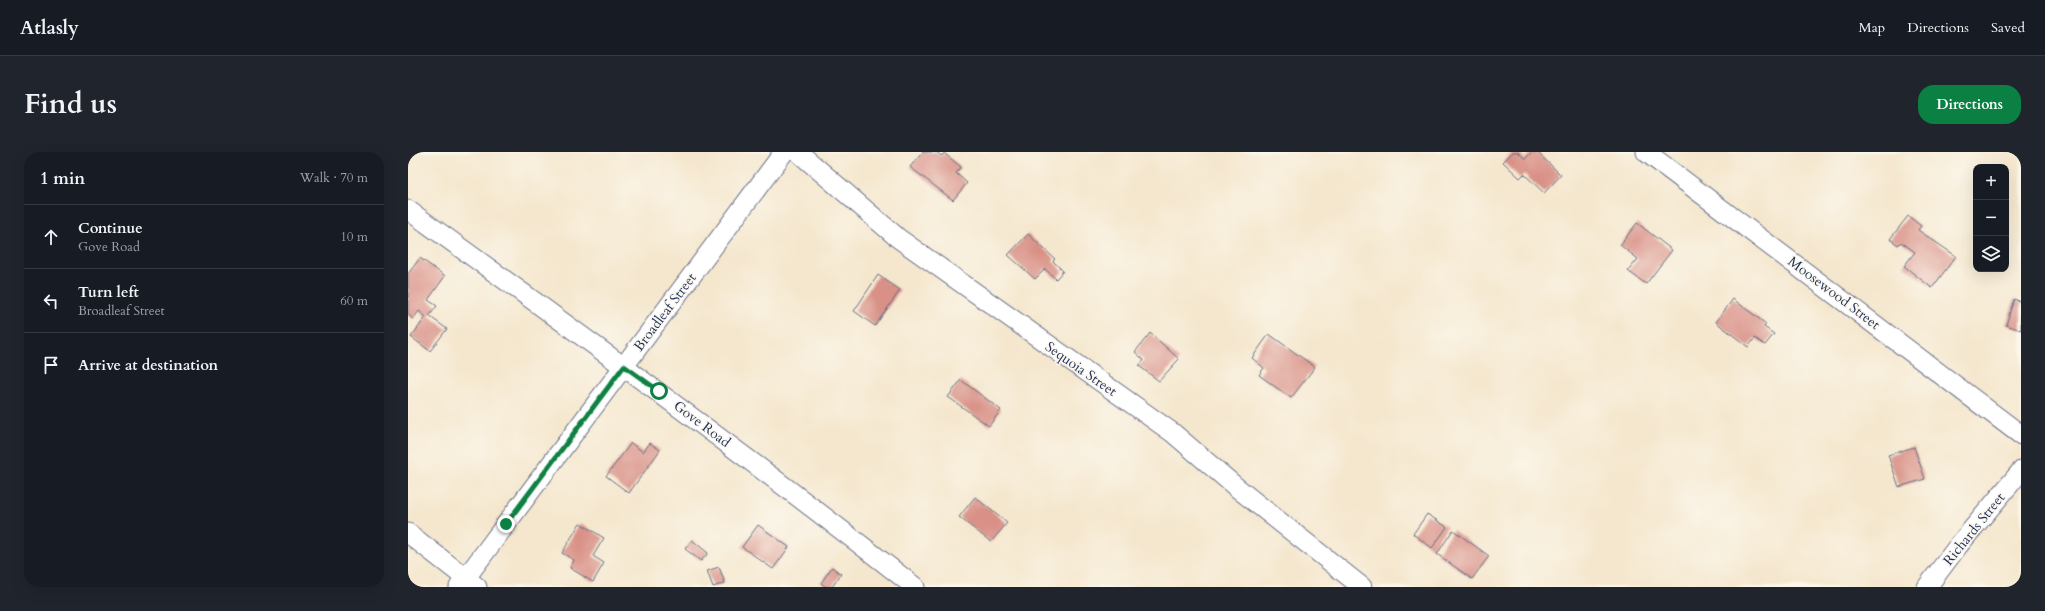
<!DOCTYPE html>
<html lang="en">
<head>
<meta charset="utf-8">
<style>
  body { margin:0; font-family:Cardo,serif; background:#20242c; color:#f1f3f6 }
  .controls { position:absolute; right:12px; top:12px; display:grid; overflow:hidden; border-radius:8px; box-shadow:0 4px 16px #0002 }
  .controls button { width:36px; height:36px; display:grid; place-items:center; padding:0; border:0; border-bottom:1px solid #363941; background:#171b24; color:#f1f3f6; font:20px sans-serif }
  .stop { position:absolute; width:12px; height:12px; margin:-9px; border:3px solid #0b8043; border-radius:50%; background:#fff }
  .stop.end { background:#0b8043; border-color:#fff; box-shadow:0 1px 4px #0008 }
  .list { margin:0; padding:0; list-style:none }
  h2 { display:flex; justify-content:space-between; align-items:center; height:52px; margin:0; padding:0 16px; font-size:17px }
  h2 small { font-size:13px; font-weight:400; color:#9ea1a6 }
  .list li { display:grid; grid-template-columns:26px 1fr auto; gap:12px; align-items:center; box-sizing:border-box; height:64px; padding:0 16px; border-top:1px solid #363941 }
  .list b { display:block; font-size:15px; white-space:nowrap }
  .list p { margin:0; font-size:13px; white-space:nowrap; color:#9ea1a6 }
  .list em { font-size:13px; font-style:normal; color:#9ea1a6 }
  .icon { flex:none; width:22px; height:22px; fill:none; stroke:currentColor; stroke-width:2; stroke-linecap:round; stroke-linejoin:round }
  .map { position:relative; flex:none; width:1613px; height:435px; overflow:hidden; border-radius:16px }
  header { display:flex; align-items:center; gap:24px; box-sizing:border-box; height:56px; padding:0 20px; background:#171b24; border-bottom:1px solid #363941 }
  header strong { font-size:19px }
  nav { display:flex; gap:22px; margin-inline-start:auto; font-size:14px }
  .intro { display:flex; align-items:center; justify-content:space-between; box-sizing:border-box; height:96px; padding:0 24px }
  h1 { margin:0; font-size:28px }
  .button { padding:10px 18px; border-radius:16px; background:#0b8043; color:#fff; font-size:14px; font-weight:700 }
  main { display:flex; gap:24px; padding:0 24px }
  aside { flex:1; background:#171b24; border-radius:16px; box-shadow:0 4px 16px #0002 }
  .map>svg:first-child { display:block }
  .building { fill:#d99187 }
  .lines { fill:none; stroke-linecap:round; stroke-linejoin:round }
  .minor-casing { stroke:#676f85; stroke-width:21 }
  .minor { stroke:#fff; stroke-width:19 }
  .route { stroke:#0b8043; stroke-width:5 }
  .labels { text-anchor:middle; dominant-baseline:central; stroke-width:3; stroke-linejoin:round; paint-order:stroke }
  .street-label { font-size:14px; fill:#1b2f5e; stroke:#fbf7ec }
</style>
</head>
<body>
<header>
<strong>Atlasly</strong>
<nav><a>Map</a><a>Directions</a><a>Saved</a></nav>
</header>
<div class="intro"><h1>Find us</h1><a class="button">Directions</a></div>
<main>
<aside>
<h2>1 min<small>Walk · 70 m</small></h2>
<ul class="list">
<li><svg class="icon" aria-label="ahead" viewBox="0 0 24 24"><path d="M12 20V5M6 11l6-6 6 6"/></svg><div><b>Continue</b><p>Gove Road</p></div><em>10 m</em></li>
<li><svg class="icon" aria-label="left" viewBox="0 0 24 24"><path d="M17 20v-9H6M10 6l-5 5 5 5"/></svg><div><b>Turn left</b><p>Broadleaf Street</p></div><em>60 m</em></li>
<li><svg class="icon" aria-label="arrive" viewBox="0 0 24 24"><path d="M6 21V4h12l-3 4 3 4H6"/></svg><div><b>Arrive at destination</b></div></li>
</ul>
</aside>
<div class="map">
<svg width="1613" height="435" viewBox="0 0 1613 435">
  <rect width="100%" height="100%" fill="#fbf7ec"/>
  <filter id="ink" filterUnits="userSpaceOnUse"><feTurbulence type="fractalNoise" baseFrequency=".025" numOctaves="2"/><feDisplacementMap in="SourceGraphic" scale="8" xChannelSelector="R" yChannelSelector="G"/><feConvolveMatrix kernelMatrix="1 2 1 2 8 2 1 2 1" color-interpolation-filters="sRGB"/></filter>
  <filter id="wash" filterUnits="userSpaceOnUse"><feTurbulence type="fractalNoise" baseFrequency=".012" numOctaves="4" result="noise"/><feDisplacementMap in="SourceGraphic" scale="16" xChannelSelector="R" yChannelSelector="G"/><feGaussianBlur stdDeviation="0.9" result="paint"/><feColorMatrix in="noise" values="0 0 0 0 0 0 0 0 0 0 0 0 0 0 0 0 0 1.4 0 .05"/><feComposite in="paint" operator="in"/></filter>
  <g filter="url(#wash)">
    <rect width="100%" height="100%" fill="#f5e7ce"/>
    <g id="blocks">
      <g class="building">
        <path d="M515,0H528L534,4L536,1L553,15L548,21L559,31L545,48L502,15Z"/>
        <path d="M1105,0H1110L1117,7L1124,0H1129L1153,23L1136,41L1116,22L1112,26L1095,10Z"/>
        <path d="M1500,64L1513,74L1510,78L1548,104L1524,136L1496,114L1507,100L1493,90L1490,93L1482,87Z"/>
        <path d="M1229,71L1264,98L1238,132L1220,119L1230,107L1212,93Z"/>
        <path d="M620,82L647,107L645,109L655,119L648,127L637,117L627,127L600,103Z"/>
        <path d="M12,106L37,124L20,148L29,154L21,164L39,177L22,199L3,185L18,165L11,159L5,167L0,163V122Z"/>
        <path d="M470,123L492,138L467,174L446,159Z"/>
        <path d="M1325,147L1358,172L1356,175L1366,182L1357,193L1347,186L1340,195L1308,170Z"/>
        <path d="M1606,147L1613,150V178L1598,173Z"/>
        <path d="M742,181L771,207L751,229L731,214L736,208L727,200Z"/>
        <path d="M861,182L907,215L883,246L851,223L856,216L844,206Z"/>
        <path d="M553,228L593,258L581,274L540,245Z"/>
        <path d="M223,291L235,300L242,291L252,298L221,341L198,324Z"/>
        <path d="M1506,295L1517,327L1491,335L1480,303Z"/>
        <path d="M567,345L599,371L583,390L551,365Z"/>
        <path d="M1019,362L1039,375L1024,396L1005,382Z"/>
        <path d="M172,371L196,386L185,404L196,411L185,430L162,416L166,408L154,401Z"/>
        <path d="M350,373L381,395L365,417L334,395Z"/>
        <path d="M1045,378L1081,404L1064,427L1029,402Z"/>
        <path d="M284,388L300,401L293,409L277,397Z"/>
        <path d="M311,415L317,431L305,435L299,419Z"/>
        <path d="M424,415L433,422L424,435H418L413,431Z"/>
      </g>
    </g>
  </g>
  <g filter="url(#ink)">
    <use href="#blocks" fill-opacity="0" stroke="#676f85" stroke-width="1"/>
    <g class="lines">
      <defs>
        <g id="minor">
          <path d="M390,0L490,86L765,281L828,335L954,435"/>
          <path d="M1238,0L1613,283"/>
          <path d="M0,58C171,181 341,305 507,435"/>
          <path d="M0,381L69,435"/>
          <path d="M51,435L376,0"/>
          <path d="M1519,435L1550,394L1613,319"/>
        </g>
      </defs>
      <use href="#minor" class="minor-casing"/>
      <use href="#minor" class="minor"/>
    </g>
  </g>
  <g class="lines" filter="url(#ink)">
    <path class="route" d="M98,372L216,214L251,239"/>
  </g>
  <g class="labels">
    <g class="street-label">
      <text transform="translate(1426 141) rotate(37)">Moosewood Street</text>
      <text transform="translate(257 160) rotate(-53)">Broadleaf Street</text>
      <text transform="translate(673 217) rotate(35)">Sequoia Street</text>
      <text transform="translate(294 272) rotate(37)">Gove Road</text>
      <text transform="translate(1566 377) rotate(-51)">Richards Street</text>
    </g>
  </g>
</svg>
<div class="controls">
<button>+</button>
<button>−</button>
<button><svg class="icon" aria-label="layers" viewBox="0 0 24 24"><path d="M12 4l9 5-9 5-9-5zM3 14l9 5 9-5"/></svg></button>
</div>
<div class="stop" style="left:251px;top:239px"></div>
<div class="stop end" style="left:98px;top:372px"></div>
</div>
</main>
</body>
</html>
